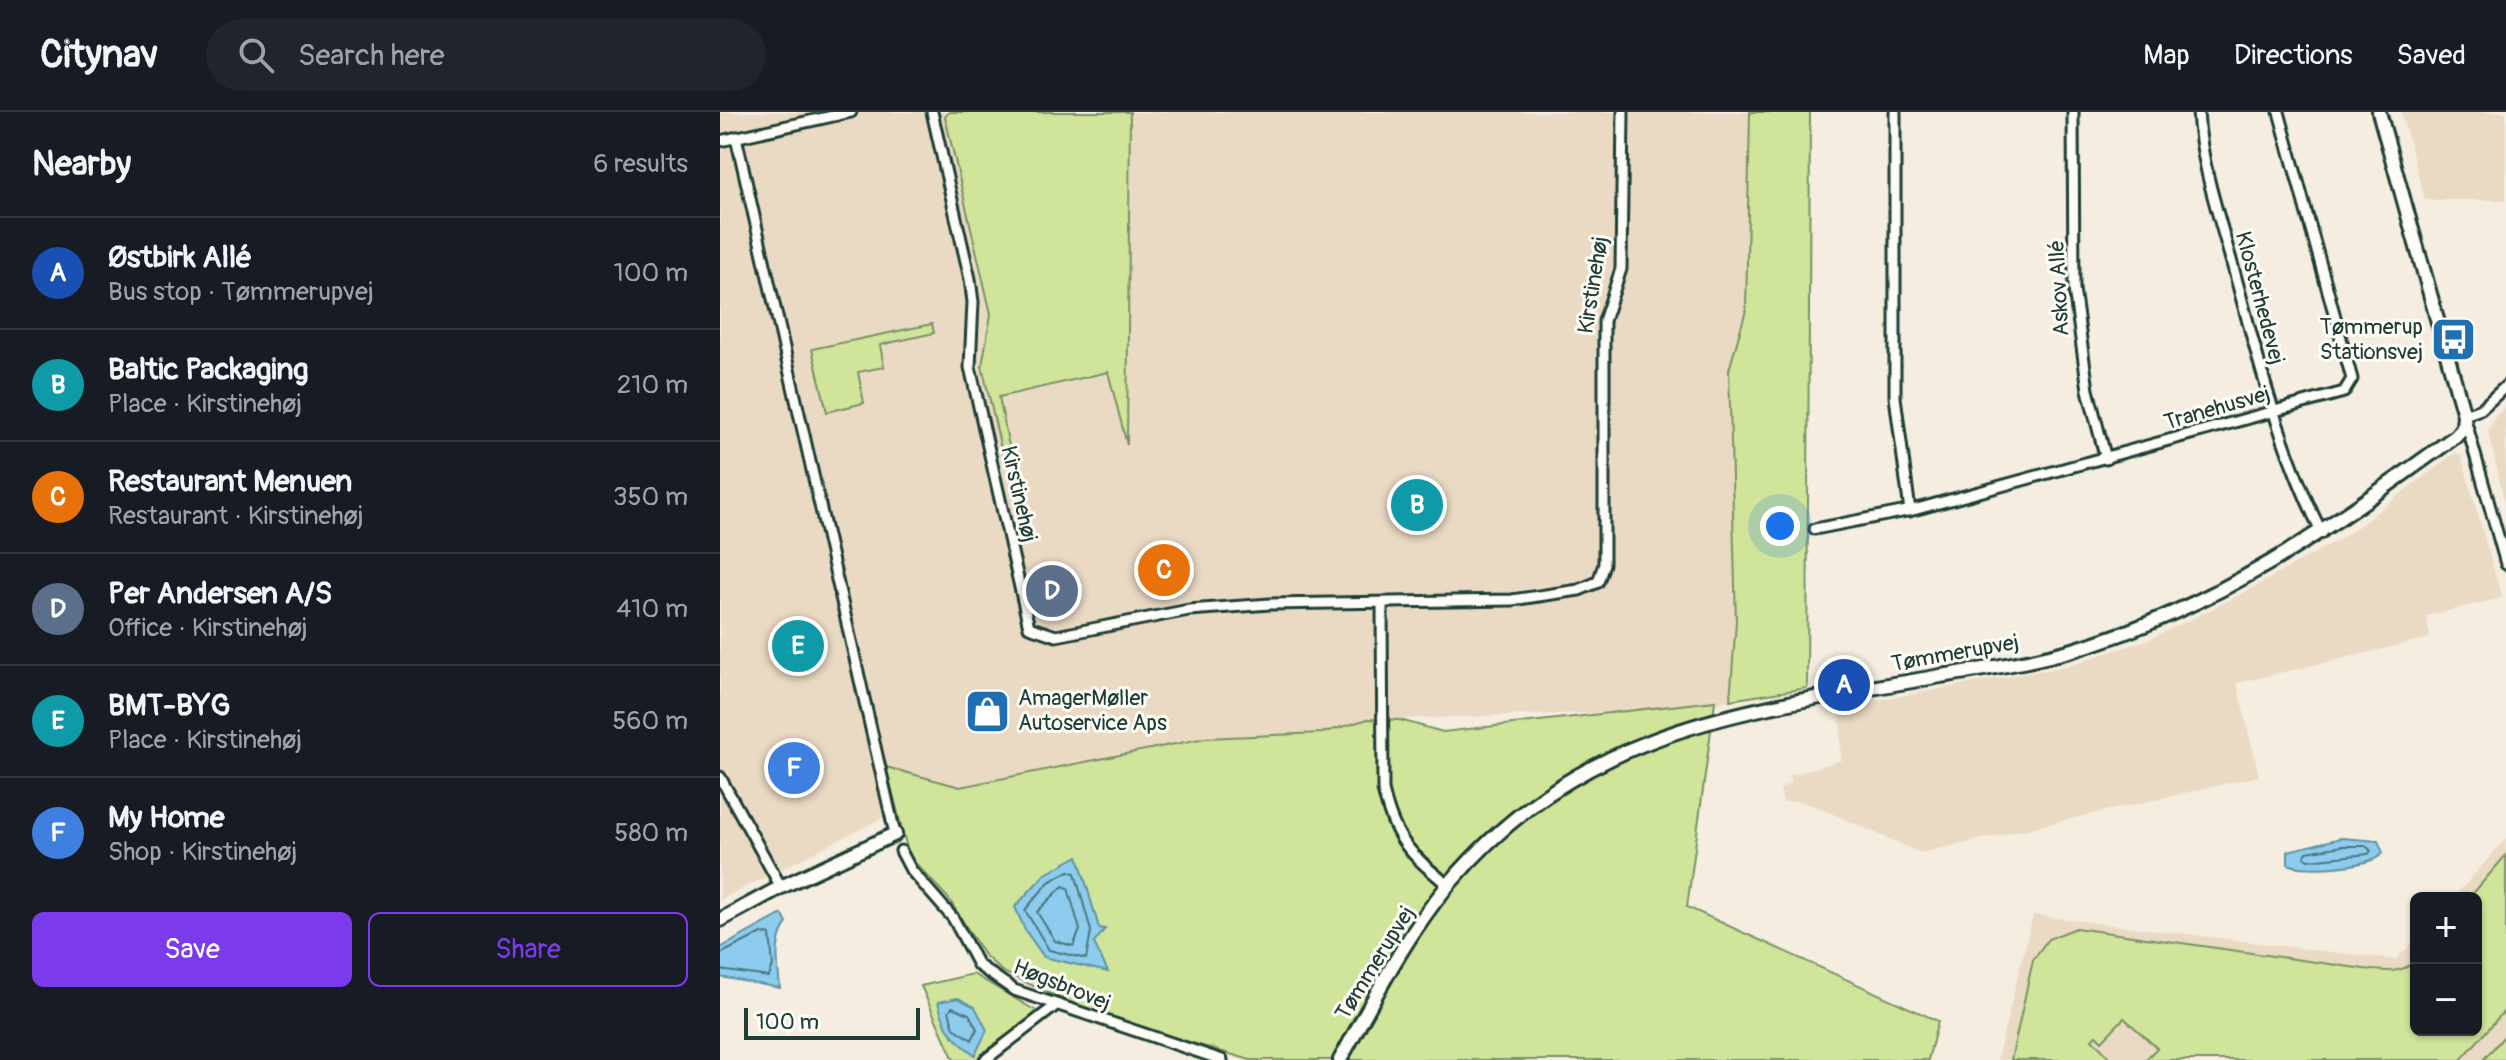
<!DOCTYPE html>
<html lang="en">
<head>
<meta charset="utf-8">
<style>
  body { margin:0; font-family:Pangolin,sans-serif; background:#20242c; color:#f1f3f6 }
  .controls { position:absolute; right:24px; bottom:24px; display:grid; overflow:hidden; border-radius:12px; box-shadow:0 2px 6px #0004 }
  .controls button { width:72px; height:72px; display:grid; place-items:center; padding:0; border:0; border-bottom:2px solid #363941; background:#171b24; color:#f1f3f6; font:40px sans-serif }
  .scale { position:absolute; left:24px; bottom:20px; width:176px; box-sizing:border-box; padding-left:8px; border:4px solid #1f3d34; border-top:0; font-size:22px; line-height:28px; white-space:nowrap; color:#1f3d34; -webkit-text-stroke:6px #fdfcf7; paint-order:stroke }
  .you { position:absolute; left:1060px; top:414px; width:28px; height:28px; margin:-20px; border:6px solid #fff; border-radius:50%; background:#1a73e8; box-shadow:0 0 0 12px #1a73e833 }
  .badge { display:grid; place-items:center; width:52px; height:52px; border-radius:50%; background:#7c3aed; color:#fff; font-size:26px; font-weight:700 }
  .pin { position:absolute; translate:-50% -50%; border:4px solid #fff; box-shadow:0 2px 8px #0006 }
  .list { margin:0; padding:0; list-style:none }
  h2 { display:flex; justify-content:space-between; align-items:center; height:104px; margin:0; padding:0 32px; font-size:34px }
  h2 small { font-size:26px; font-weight:400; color:#9ea1a6 }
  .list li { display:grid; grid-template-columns:52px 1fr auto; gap:24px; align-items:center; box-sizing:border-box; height:112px; padding:0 32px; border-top:2px solid #363941 }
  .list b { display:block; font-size:30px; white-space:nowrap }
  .list p { margin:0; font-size:26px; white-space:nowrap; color:#9ea1a6 }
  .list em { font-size:26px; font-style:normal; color:#9ea1a6 }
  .actions { display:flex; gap:16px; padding:24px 32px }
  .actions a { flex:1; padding:18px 0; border:2px solid #7c3aed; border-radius:12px; text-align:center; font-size:28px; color:#7c3aed }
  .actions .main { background:#7c3aed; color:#fff }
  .icon { flex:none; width:44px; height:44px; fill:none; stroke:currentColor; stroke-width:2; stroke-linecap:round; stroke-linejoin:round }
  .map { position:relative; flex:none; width:1786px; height:948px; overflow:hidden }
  header { display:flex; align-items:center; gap:48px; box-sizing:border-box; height:112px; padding:0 40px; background:#171b24; border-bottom:2px solid #363941 }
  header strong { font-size:38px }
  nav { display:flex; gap:44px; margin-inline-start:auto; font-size:28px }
  .search { width:560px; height:72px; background:#20242c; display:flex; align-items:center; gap:20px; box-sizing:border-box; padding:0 28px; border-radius:44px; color:#9ea1a6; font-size:30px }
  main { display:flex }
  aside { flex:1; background:#171b24 }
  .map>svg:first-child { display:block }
  .built { fill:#eadac4 }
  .green { fill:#d0e599; stroke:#789166; stroke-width:2 }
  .water { fill:#8dccee; stroke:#6193a4; stroke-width:2 }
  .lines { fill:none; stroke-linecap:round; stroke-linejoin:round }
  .shore { stroke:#4b767e; stroke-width:2 }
  .minor-casing { stroke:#1f3d34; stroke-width:15 }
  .tertiary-casing { stroke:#1f3d34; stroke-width:18 }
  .minor { stroke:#fdfcf7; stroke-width:9 }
  .tertiary { stroke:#fdfcf7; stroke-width:12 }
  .labels { text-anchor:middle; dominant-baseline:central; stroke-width:6; stroke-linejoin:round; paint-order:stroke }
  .street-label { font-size:22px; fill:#1f3d34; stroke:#fdfcf7 }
  .poi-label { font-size:22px; fill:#1f3d34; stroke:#fdfcf7; text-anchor:end }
</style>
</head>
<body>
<header>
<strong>Citynav</strong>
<div class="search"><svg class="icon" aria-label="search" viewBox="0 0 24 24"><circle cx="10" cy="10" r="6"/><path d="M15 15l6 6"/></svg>Search here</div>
<nav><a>Map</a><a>Directions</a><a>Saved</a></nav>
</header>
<main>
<aside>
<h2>Nearby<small>6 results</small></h2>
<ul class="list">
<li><span class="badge" style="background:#1a4fb4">A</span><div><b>Østbirk Allé</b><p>Bus stop · Tømmerupvej</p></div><em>100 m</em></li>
<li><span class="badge" style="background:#0f9aa8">B</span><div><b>Baltic Packaging</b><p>Place · Kirstinehøj</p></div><em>210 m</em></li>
<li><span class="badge" style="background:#e8710a">C</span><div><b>Restaurant Menuen</b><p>Restaurant · Kirstinehøj</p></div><em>350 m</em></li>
<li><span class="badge" style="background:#5c6f8a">D</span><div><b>Per Andersen A/S</b><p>Office · Kirstinehøj</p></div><em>410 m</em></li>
<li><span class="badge" style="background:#0f9aa8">E</span><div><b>BMT-BYG</b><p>Place · Kirstinehøj</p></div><em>560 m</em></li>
<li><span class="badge" style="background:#3f7fe0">F</span><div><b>My Home</b><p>Shop · Kirstinehøj</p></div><em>580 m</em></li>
</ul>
<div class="actions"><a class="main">Save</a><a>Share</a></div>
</aside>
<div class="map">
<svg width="1786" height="948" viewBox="0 0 1786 948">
  <rect width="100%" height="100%" fill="#f4ede0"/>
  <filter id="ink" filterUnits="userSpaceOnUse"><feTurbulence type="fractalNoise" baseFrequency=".0125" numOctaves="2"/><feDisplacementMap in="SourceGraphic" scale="16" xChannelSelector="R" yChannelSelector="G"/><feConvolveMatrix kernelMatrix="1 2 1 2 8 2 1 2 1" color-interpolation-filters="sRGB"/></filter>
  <g filter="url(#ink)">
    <g class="built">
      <path d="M0,0H1030L1026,198L1009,258L1016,509L1010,588L967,598L677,607L600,625L240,676L186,659L157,665L162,706L0,788Z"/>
      <path d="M1681,0H1786V88H1705Z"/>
      <path d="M1786,294V395L1768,319L1774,306Z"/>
      <path d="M1735,341L1741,343L1782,486L1706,504L1710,526L1517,571L1539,664L1201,741L1099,696L1078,689L1063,690L1060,677L1072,670L1069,664L1121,648L1120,595L1346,554L1428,528L1522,482L1628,422Z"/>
      <path d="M1786,727V948H1277L1313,803L1676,848L1696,827V918H1756V786H1733Z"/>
    </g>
    <g class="green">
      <path d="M229,0H410L407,333L388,260L279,285L290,339L282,341L262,254L271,202L225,5Z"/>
      <path d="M1030,0H1090L1087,576L1010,588L1016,509L1009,258L1026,198Z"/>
      <path d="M212,212L214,221L160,233L164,255L138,260L144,291L107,300L92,237Z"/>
      <path d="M995,589L967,795L1218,909L1208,948H530L375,902L283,860L264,843L229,787L189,744L166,655L240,675L485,626L602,621L648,607L680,608L723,620Z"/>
      <path d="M1786,743V897L1741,948H1425L1437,936L1404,906L1382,929L1376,923L1372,927L1392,948H1291L1313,848L1328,827L1356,816L1644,857C1663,859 1682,863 1696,848V918H1756V786H1749Z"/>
      <path d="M253,862L318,900L256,948H234L201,874Z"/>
      <path d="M1786,922V948H1763Z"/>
    </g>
    <g class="water">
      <path d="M1621,726L1658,729L1663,741C1651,755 1585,760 1568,752V739Z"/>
      <path d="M358,744L379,816L385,817L374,831L388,860L324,845L305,818L295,795L324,763Z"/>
      <path d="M62,802L67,811C53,828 58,855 60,876L0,865V836Z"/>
      <path d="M238,886L255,895L267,918L255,943C231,925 226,919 218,890Z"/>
    </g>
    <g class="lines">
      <g class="shore">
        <path d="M1622,734H1646L1651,739L1648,742L1588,748L1584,745L1587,740Z"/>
        <path d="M349,759L355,761L371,819L366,847L329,838L305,798L329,770Z"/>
        <path d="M343,774L348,776L360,818L353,834L335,829L317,800Z"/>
        <path d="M0,842L42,821L50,823L53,853L49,865L0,858"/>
        <path d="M232,895L249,902L257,917L252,928L234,916L229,899Z"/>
      </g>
      <defs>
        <g id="minor">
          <path d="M212,0L250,167L253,190L250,255L309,515L336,524L469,498L550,492L792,488L859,478L878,470L884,452V209L901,157L903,0"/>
          <path d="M1175,0V285L1190,399"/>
          <path d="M1353,0L1354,177L1368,278L1386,347"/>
          <path d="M1478,0C1481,53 1499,104 1513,155C1538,246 1559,336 1602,421"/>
          <path d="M16,25L175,722"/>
          <path d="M0,29L131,0"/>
          <path d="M1786,274L1761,297L1744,303L1786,452"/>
          <path d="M1095,417L1197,397L1624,280L1632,267L1559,0"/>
          <path d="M662,491L663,678C674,727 690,742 728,773"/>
          <path d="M0,665L61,775"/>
          <path d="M181,739L191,758L233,806L258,853L294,878L502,948"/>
          <path d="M265,948L335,894"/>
        </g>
        <g id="tertiary">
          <path d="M0,808L61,775L175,722"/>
          <path d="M620,948C653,889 685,824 729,772C865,612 1029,598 1221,564C1265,557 1310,550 1353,538C1504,493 1610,415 1736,324L1743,315L1744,303L1659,0"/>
        </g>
      </defs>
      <use href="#minor" class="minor-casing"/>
      <use href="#tertiary" class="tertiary-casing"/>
      <use href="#minor" class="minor"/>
      <use href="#tertiary" class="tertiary"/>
    </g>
  </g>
  <defs>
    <symbol id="bus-square" viewBox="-11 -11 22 22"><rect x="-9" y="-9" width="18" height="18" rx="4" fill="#1f6fb2" stroke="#fdfcf7"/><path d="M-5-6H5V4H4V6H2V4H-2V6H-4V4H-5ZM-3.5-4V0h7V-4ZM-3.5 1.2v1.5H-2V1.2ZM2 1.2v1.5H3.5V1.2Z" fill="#fff"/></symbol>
    <symbol id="shop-square" viewBox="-11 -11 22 22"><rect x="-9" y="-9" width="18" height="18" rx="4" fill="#1f6fb2" stroke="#fdfcf7"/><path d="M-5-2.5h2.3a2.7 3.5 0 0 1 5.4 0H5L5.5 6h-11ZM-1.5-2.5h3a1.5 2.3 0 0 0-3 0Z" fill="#fff"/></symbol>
  </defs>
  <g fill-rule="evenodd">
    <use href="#bus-square" x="1708" y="202" width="51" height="51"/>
    <use href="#shop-square" x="242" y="574" width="51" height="51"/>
  </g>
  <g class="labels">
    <g class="street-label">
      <text transform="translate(873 173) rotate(-81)">Kirstinehøj</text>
      <text transform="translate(1339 176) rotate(-93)">Askov Allé</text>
      <text transform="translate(1540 186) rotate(75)">Klosterhedevej</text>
      <text transform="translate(1497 296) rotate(-16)">Tranehusvej</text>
      <text transform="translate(299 382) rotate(77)">Kirstinehøj</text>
      <text transform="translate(1235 541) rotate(-10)">Tømmerupvej</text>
      <text transform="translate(655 851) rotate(-58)">Tømmerupvej</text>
      <text transform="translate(342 873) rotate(22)">Høgsbrovej</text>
    </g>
    <g class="poi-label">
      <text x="1703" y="215">Tømmerup<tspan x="1703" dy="25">Stationsvej</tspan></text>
      <text x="298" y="586" text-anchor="start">AmagerMøller<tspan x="298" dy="25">Autoservice Aps</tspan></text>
    </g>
  </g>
</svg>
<div class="controls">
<button>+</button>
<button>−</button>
</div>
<div class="scale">100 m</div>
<div class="you"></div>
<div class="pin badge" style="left:1124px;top:573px;background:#1a4fb4">A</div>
<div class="pin badge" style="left:697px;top:393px;background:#0f9aa8">B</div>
<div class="pin badge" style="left:444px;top:458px;background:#e8710a">C</div>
<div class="pin badge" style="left:332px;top:479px;background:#5c6f8a">D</div>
<div class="pin badge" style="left:78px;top:534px;background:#0f9aa8">E</div>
<div class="pin badge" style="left:74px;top:656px;background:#3f7fe0">F</div>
</div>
</main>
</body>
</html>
